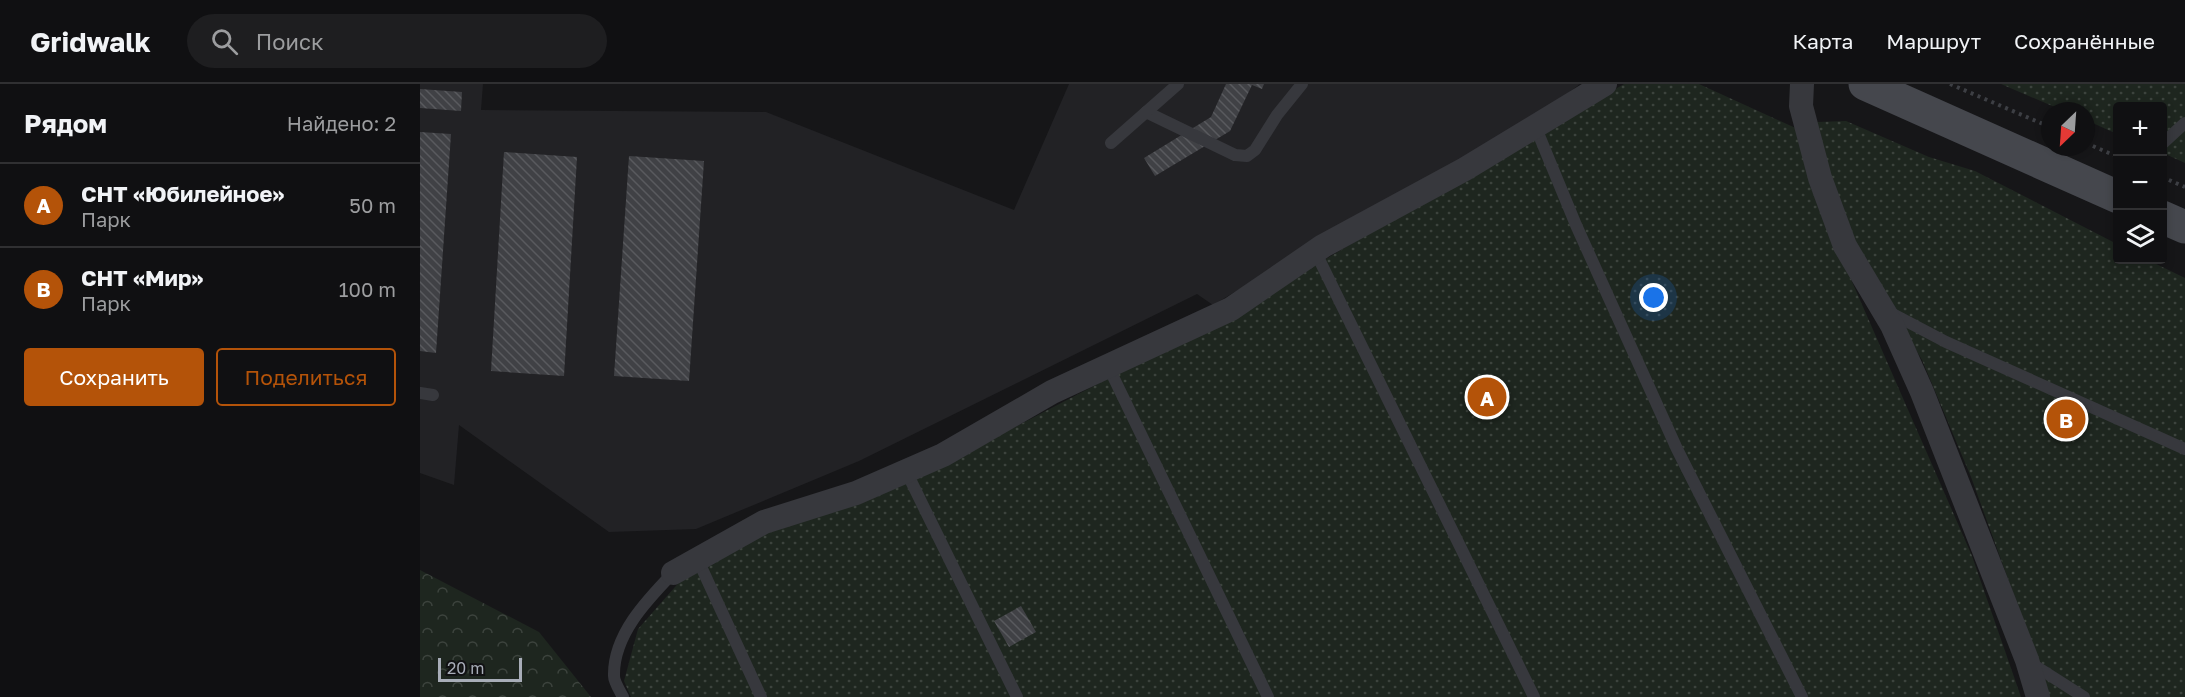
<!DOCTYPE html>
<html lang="ru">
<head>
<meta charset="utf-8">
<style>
	body { margin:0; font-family:"Golos Text",sans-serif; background:#1e1e20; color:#f1f3f6 }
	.controls { position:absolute; right:18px; top:18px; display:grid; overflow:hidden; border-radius:6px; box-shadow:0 3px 9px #0003 }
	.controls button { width:54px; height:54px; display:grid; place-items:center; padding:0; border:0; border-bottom:2px solid #303032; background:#101012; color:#f1f3f6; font:30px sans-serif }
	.compass { position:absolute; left:1621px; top:18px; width:54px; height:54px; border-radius:50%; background:#101012; box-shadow:0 3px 9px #0003; rotate:205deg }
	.scale { position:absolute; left:18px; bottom:15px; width:84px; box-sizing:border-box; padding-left:6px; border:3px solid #a8adb8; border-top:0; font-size:16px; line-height:21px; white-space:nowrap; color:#a8adb8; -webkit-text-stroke:4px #111113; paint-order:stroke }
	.you { position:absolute; left:1234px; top:214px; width:21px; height:21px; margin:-15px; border:4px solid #fff; border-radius:50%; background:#1a73e8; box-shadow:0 0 0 9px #1a73e833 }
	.badge { display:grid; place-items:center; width:39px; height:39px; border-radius:50%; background:#b45309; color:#fff; font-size:20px; font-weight:700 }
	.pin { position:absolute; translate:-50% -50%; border:3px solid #fff; box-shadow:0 2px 6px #0006 }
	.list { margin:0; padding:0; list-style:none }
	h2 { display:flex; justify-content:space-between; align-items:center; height:78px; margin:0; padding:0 24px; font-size:26px }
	h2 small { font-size:20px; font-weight:400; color:#9c9d9f }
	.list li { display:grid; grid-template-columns:39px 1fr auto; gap:18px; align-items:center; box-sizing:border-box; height:84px; padding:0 24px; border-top:2px solid #303032 }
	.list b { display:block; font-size:22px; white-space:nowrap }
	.list p { margin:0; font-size:20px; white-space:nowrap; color:#9c9d9f }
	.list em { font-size:20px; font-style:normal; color:#9c9d9f }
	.actions { display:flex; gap:12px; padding:18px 24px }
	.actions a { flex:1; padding:14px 0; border:2px solid #b45309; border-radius:6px; text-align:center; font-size:21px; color:#b45309 }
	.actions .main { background:#b45309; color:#fff }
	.icon { flex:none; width:33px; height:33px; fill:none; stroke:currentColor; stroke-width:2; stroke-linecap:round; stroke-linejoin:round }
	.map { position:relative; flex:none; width:1765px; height:613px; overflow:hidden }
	header { display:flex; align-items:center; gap:36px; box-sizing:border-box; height:84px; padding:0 30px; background:#101012; border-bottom:2px solid #303032 }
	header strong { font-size:28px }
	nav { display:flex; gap:33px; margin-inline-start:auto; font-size:21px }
	.search { width:420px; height:54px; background:#1e1e20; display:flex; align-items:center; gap:15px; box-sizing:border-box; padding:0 21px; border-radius:33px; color:#9c9d9f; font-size:22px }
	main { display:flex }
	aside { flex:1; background:#101012 }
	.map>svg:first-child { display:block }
</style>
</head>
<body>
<header>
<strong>Gridwalk</strong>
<div class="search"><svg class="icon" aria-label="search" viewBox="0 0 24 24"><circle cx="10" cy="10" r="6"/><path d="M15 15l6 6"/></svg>Поиск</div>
<nav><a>Карта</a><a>Маршрут</a><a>Сохранённые</a></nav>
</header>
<main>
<aside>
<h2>Рядом<small>Найдено: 2</small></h2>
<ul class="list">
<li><span class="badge">A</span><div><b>СНТ «Юбилейное»</b><p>Парк</p></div><em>50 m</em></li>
<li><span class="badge">B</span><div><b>СНТ «Мир»</b><p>Парк</p></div><em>100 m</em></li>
</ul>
<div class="actions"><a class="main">Сохранить</a><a>Поделиться</a></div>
</aside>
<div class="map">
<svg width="1765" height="613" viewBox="0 0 1765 613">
	<defs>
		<pattern id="forest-crowns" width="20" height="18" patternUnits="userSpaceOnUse" patternTransform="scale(1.5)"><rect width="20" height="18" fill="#1e261f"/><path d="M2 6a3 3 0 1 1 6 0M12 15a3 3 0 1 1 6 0" fill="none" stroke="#3c433d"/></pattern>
		<pattern id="garden-dots" width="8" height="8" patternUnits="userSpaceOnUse" patternTransform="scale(1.5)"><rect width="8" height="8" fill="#1e261f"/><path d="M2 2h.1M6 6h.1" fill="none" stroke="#3c433d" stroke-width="1.8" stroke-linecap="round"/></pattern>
		<pattern id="building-back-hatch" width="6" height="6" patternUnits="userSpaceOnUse" patternTransform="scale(1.5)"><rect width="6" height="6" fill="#404145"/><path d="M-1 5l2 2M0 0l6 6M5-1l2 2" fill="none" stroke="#595a5e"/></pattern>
	</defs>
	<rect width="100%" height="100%" fill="#161618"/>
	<polygon fill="#222225" points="0,0 63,0 61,26 346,28 594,126 649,0 1160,0 1114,35 992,101 793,221 777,210 439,377 276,445 189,448 39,341 34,401 0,389"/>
	<polygon fill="url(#forest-crowns)" points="0,486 119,548 171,613 0,613"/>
	<g fill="url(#garden-dots)">
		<polygon points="1204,0 1279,0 1380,46 1391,104 1552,472 1601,613 211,613 204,597 218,545 262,495 342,448 493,396 812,230"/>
		<polygon points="1581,0 1765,0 1765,79 1743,69 1742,22 1698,22 1697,50 1666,36 1666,27 1644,27"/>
		<polygon points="1426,37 1509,73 1555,87 1697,160 1698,176 1728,176 1765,194 1765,613 1627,613 1616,572 1551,393 1502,276 1430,155 1405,90 1397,38"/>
	</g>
	<g fill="url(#building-back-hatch)">
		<polygon points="806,0 844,0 842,5 832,1 810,47 735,92 724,74 791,33"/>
		<polygon points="0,5 42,8 41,27 0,24"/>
		<polygon points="0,48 31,50 16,269 0,267"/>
		<polygon points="84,68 157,73 144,292 71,287"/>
		<polygon points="209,72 284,77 269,297 194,292"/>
		<polygon points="601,522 616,548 589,563 574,537"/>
	</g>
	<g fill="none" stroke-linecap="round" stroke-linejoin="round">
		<g stroke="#3d3f44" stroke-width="4" stroke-dasharray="3 4.5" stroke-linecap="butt">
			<polyline points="1530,0 1630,43"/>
			<polyline points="1666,59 1698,73"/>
			<polyline points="1742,93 1765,103"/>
		</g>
		<g stroke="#37383d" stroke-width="12">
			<polyline points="726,28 815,71 827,72 835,66 857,31 882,0"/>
			<polyline points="1116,44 1156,141 1257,365 1382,613"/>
			<polyline points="691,59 758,0"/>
			<polyline points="1742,60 1765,39"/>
			<polyline points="895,167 1114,613"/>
			<polyline points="1469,228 1526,258 1765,365"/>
			<polyline points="688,282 848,613"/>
			<polyline points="0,309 13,311"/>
			<polyline points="486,387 597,613"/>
			<polyline points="278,476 341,613"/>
			<polyline points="1609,578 1664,613"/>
			<path d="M 203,613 C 200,607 194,598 194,592 C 193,551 227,516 253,489"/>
		</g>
		<g stroke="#37383d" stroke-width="24">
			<polyline points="1382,0 1381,22 1400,94 1425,162 1472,241 1502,308 1607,576 1618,613"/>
			<polyline points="253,489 344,438 436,409 523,371 632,308 811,225 903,162 1045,85 1185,0"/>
		</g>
		<g stroke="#45474d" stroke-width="33">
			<polyline points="1445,0 1698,113"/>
			<polyline points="1742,133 1765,143"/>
		</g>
	</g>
</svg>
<div class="controls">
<button>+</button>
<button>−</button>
<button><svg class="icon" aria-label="layers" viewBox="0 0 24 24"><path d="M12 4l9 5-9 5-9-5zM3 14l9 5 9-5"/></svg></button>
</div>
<svg class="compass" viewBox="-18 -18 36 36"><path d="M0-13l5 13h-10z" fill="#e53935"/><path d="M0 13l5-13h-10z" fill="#9c9d9f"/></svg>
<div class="scale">20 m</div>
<div class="you"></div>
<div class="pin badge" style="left:1067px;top:313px">A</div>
<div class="pin badge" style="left:1646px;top:335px">B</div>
</div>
</main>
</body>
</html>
